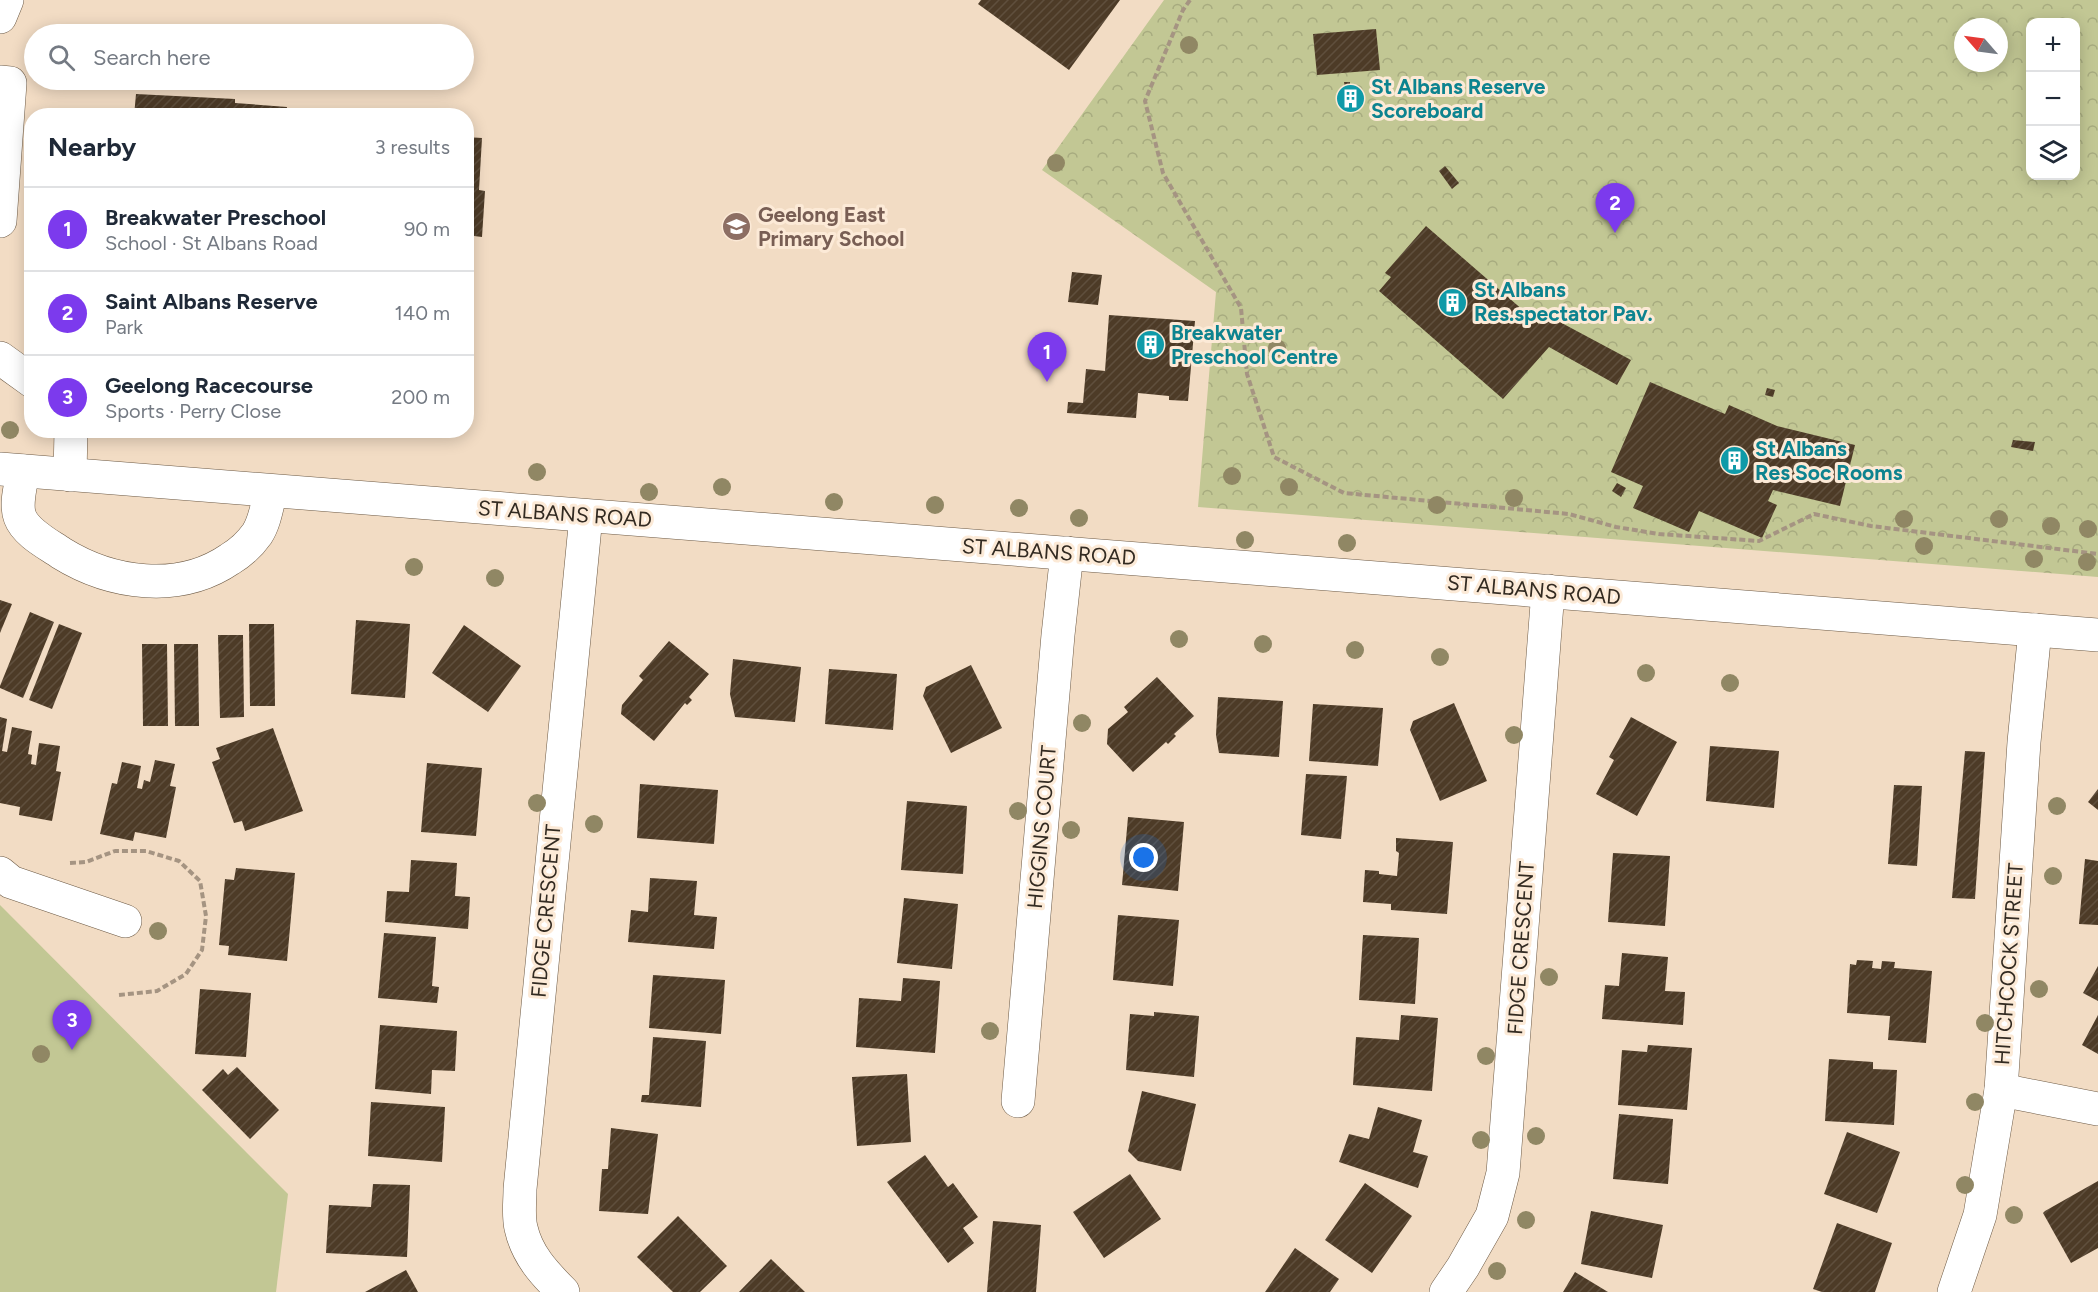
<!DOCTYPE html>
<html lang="en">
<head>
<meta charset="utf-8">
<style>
	body { margin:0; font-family:Figtree,sans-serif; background:#f2f2f3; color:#1f2937 }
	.controls { position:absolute; right:18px; top:18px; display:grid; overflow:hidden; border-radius:12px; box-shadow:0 3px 15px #0003 }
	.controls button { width:54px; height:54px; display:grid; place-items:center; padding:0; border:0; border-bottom:2px solid #e0e1e3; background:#fff; color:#1f2937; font:30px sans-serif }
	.compass { position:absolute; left:1954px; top:18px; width:54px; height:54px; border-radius:50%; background:#fff; box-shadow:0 3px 15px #0003; rotate:298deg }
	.you { position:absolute; left:1144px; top:858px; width:21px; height:21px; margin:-15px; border:4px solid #fff; border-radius:50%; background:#1a73e8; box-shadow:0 0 0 9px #1a73e833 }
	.badge { display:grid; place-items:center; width:39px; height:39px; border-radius:50%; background:#7c3aed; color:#fff; font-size:20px; font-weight:700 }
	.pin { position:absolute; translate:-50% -50px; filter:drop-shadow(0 2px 3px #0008) }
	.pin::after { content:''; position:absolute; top:32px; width:21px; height:18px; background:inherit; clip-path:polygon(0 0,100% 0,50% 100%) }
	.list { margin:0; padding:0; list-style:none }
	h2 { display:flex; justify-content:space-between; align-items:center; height:78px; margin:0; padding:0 24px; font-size:26px }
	h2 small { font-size:20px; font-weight:400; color:#747a83 }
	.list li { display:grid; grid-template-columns:39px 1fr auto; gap:18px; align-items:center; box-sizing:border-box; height:84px; padding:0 24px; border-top:2px solid #e0e1e3 }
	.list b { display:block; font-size:22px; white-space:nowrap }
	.list p { margin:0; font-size:20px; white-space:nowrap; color:#747a83 }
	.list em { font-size:20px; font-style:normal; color:#747a83 }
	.icon { flex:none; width:33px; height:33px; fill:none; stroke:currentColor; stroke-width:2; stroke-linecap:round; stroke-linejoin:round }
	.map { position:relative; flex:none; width:2098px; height:1292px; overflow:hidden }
	.search { position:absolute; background:#fff; box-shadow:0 3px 15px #0003; left:24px; top:24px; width:450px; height:66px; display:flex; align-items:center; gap:15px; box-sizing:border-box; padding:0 21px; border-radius:33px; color:#747a83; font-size:22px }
	.panel { position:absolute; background:#fff; box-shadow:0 3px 15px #0003; left:24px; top:108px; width:450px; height:330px; border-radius:24px }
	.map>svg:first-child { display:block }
</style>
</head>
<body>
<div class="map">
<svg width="2098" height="1292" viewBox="0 0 2098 1292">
	<defs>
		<pattern id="forest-crowns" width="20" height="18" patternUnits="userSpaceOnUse" patternTransform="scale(1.5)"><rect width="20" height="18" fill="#c2c794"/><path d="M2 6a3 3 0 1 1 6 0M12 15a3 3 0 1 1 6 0" fill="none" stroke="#a7ab7f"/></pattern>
		<pattern id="building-hatch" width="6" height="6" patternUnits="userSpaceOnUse" patternTransform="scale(1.5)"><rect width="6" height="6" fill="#4d3b27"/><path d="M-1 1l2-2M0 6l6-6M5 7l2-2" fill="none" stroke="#5f4f3d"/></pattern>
	</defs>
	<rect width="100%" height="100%" fill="#f2dcc4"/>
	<polygon fill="#c2c794" points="0,905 288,1194 276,1292 0,1292"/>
	<path fill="url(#forest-crowns)" fill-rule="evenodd" d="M 1164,0 L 2098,0 L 2098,577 L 1198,507 L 1216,292 L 1042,170 ZM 2030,22 L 2076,22 L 2076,176 L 2030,176 ZM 1963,27 L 1999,27 L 1999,63 L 1963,63 Z"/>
	<g fill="url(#building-hatch)">
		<polygon points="981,0 1120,0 1069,70 978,4"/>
		<polygon points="1376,29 1380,70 1317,75 1313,34"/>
		<polygon points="1344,82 1350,82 1350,87 1356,87 1358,111 1344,112 1343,88 1345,88"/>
		<polygon points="136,94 235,99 235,103 287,107 286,116 134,116"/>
		<polygon points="466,137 482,138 479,190 485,191 482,237 474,236 472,288 466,288"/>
		<polygon points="1445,166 1459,183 1452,189 1439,171"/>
		<polygon points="1426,226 1539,324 1543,313 1631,360 1617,385 1549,347 1503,399 1379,291 1391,277 1385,273"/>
		<polygon points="1072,272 1102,275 1098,305 1068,302"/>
		<polygon points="1109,315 1195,321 1188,401 1169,400 1169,396 1138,393 1136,418 1067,413 1068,402 1083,403 1086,369 1105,371"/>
		<polygon points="1650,382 1725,414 1729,405 1777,426 1855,445 1840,506 1773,490 1768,501 1777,505 1762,538 1699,511 1689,532 1633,508 1643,486 1611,472"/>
		<polygon points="1767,388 1775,390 1773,397 1765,395"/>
		<polygon points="2013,440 2035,442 2033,451 2011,447"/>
		<polygon points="1617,483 1626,488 1621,497 1612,491"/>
		<polygon points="0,600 12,604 0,633"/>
		<polygon points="30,612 54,622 23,698 0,688 0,686"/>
		<polygon points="356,620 410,624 405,698 351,694"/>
		<polygon points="59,624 82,633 52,709 29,700"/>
		<polygon points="249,624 274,624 275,706 250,706"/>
		<polygon points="464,625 521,666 488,712 432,673"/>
		<polygon points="218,635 243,635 244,717 220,718"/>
		<polygon points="669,641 709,674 689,697 692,700 687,705 685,703 654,741 621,714 622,705 643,680 639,676"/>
		<polygon points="142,644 167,644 168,726 143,726"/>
		<polygon points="174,644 198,644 199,726 175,726"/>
		<polygon points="733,659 801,667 795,722 735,717 730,694"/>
		<polygon points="971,665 1002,728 951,753 923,696 926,687"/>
		<polygon points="829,669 897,674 893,730 825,724"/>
		<polygon points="1157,677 1194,716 1174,734 1176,736 1168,744 1166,742 1133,772 1107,744 1108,729 1128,712 1124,707"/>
		<polygon points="1218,697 1283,701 1279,757 1219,753 1216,735"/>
		<polygon points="1454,703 1487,781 1440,801 1410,730 1413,721"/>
		<polygon points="1313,704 1383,708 1378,766 1309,761"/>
		<polygon points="0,717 7,719 2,751 7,752 12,727 32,731 28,754 32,755 31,764 36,765 39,743 60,746 56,771 61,772 52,821 19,815 20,807 0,803"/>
		<polygon points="1631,717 1677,742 1637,816 1596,794 1614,760 1609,757"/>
		<polygon points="273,728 303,811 245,831 242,821 234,823 212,762 220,759 216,748"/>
		<polygon points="1710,746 1779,751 1774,808 1706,801"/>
		<polygon points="1965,751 1985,752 1975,899 1952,898"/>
		<polygon points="155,760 175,764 170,786 176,787 166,838 135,832 133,841 100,834 112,783 117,784 122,762 141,766 137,788 142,789 144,780 150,782"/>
		<polygon points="427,763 482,768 476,836 421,832"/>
		<polygon points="1306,774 1347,776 1341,839 1301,835"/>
		<polygon points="640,784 718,790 714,844 637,838"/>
		<polygon points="1894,785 1922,786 1917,866 1888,864"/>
		<polygon points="2098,789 2098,810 2088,802"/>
		<polygon points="907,801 967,806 963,874 901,870"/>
		<polygon points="1128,817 1184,822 1178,891 1122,885"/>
		<polygon points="1396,838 1453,842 1447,914 1391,910 1391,904 1363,902 1365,870 1379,871 1379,874 1397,876 1399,853 1396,851"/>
		<polygon points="1613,853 1670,856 1665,926 1608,922"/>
		<polygon points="2085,859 2098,861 2098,925 2079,924"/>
		<polygon points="411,860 457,863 455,896 470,897 468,929 385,922 387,891 409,892"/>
		<polygon points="236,868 295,873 287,961 228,955 229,946 219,945 225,879 234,880"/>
		<polygon points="650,878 697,881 694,915 717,917 714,949 628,942 631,910 648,912"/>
		<polygon points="904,898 958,904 952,969 897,963"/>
		<polygon points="1118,915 1179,920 1173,986 1113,980"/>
		<polygon points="384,933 436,937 432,986 439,987 437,1003 378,998"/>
		<polygon points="1363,935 1419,938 1415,1004 1359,1000"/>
		<polygon points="1622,953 1668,957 1665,991 1685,992 1683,1025 1602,1019 1605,985 1619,986"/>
		<polygon points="1857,960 1873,961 1872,968 1881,969 1882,961 1895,962 1894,968 1932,971 1926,1043 1888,1040 1890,1016 1847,1013 1850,964 1856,965"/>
		<polygon points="2098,966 2098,1001 2083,993"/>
		<polygon points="653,975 725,980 721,1034 649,1028"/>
		<polygon points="903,978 940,981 935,1053 856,1047 859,998 901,1001"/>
		<polygon points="200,989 251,993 246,1057 195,1054"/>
		<polygon points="1154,1012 1199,1016 1194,1077 1126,1070 1130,1014 1154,1016"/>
		<polygon points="1401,1015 1438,1018 1432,1091 1353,1085 1356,1037 1399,1040"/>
		<polygon points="2098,1015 2098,1054 2082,1045"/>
		<polygon points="380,1025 457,1031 455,1071 432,1070 431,1094 375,1089"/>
		<polygon points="653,1037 706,1041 701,1107 641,1102 642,1095 649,1095"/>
		<polygon points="1648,1045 1692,1048 1687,1110 1618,1105 1622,1050 1647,1052"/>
		<polygon points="1829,1059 1873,1062 1873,1069 1897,1070 1894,1125 1825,1121"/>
		<polygon points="237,1067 279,1110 250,1139 202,1090 223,1069 228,1075"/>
		<polygon points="907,1074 911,1142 857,1146 852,1077"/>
		<polygon points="1142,1091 1196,1104 1181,1171 1138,1161 1128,1151"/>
		<polygon points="371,1102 445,1107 442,1162 368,1156"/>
		<polygon points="1378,1107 1422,1120 1413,1152 1428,1156 1418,1188 1339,1162 1349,1134 1369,1139"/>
		<polygon points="1619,1114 1673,1119 1668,1184 1613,1179"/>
		<polygon points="611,1128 658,1134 648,1214 599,1211 602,1169 608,1169"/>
		<polygon points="1847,1132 1900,1152 1877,1213 1824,1194"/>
		<polygon points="925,1155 948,1187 953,1183 978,1217 963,1228 974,1243 948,1263 887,1182"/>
		<polygon points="1130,1174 1161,1219 1104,1258 1073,1212"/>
		<polygon points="2098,1181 2098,1248 2071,1263 2043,1213 2045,1211"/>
		<polygon points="1365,1183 1412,1216 1372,1273 1325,1240"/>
		<polygon points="373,1184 410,1185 407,1257 326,1253 329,1205 371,1207"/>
		<polygon points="1591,1211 1663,1225 1652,1278 1581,1264"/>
		<polygon points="678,1216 727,1266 700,1292 673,1292 637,1257"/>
		<polygon points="993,1221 1041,1225 1036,1292 987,1292"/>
		<polygon points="1837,1223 1892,1243 1875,1292 1822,1292 1813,1289"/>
		<polygon points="1295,1248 1339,1279 1330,1292 1265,1292"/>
		<polygon points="771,1259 805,1292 739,1292"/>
		<polygon points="406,1270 418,1292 365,1292"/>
		<polygon points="1575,1272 1608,1292 1563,1292"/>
	</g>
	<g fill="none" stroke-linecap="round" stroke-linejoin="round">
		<defs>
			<g id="minor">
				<polyline points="0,17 7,0"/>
				<polyline points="0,82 10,83 0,221"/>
				<polyline points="0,358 32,381"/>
				<polyline points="0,469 2098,635"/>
				<path d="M 23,471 C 21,485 15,504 20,517 C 26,533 48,544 61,553 C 111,584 179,594 230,559 C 240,553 250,544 257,534 C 265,522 267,505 271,491"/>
				<polyline points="70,475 71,430"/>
				<polyline points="0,873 11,882 125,921"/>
				<polyline points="2001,1090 2098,1109"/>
				<polyline points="1018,1101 1058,635 1067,553"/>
				<path d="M 563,1292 C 544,1273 527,1255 521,1228 C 518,1216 520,1202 520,1189 L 586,516"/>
				<polyline points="1446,1292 1463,1267 1492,1216 1503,1173 1548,591"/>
				<polyline points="1954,1292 1980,1215 2001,1090 2024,742 2035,630"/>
			</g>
		</defs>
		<use href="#minor" stroke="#6d5a45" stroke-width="34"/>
		<g stroke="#a59482" stroke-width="4" stroke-dasharray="6 3" stroke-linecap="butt">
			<polyline points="1190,0 1183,10 1145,101 1163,173 1241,308 1247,374 1274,457 1344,493 1569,514 1616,527 1659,534 1759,541 1814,514 1871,526 2098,554"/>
			<polyline points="70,863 86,862 115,851 146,851 179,861 200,881 206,916 202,950 186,974 157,991 119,995"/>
		</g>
		<use href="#minor" stroke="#fff" stroke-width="33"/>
	</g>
	<g fill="#908764">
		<circle cx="1189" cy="45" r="9"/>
		<circle cx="1056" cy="163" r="9"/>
		<circle cx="1277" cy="348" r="9"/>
		<circle cx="10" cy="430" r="9"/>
		<circle cx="537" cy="472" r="9"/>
		<circle cx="1232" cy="476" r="9"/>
		<circle cx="722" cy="487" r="9"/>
		<circle cx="1289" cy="487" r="9"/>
		<circle cx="649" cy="492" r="9"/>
		<circle cx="1514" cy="498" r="9"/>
		<circle cx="834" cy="502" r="9"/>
		<circle cx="935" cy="505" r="9"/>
		<circle cx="1437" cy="505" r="9"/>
		<circle cx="1019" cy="508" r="9"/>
		<circle cx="1079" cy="518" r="9"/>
		<circle cx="1904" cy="519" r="9"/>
		<circle cx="1999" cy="519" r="9"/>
		<circle cx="2051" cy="526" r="9"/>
		<circle cx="2088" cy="529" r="9"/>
		<circle cx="1245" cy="540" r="9"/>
		<circle cx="1347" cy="543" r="9"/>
		<circle cx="1924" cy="546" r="9"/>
		<circle cx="2034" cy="559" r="9"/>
		<circle cx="2087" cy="562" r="9"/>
		<circle cx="414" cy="567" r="9"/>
		<circle cx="495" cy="578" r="9"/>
		<circle cx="1179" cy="639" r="9"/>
		<circle cx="1263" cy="644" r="9"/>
		<circle cx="1355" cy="650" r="9"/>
		<circle cx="1440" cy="657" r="9"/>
		<circle cx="1646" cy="673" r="9"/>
		<circle cx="1730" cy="683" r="9"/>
		<circle cx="1082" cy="723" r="9"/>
		<circle cx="1514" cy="735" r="9"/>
		<circle cx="537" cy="803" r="9"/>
		<circle cx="2057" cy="806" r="9"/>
		<circle cx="1018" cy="811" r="9"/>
		<circle cx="594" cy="824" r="9"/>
		<circle cx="1071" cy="830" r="9"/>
		<circle cx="2053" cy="876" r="9"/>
		<circle cx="158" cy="931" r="9"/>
		<circle cx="1549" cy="977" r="9"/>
		<circle cx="2039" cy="989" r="9"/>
		<circle cx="1985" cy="1023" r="9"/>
		<circle cx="990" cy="1031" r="9"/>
		<circle cx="41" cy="1054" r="9"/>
		<circle cx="1486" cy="1056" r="9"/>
		<circle cx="1975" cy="1102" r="9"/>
		<circle cx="1536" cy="1136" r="9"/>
		<circle cx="1481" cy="1140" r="9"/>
		<circle cx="1965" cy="1185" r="9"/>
		<circle cx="2014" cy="1215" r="9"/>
		<circle cx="1526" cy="1220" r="9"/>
		<circle cx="1497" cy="1271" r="9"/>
	</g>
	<defs>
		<symbol id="building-disc" viewBox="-11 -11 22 22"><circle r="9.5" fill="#0f9aa8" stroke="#fcead7"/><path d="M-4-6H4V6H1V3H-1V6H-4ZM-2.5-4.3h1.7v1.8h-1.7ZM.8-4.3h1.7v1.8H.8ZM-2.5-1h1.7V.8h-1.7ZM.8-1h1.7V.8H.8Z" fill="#fff"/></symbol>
		<symbol id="school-disc" viewBox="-11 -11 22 22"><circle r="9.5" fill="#8d6e63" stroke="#fcead7"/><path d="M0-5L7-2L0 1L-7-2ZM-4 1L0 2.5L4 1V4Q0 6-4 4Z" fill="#fff"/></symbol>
	</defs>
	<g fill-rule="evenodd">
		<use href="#building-disc" x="1334" y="82" width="33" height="33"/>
		<use href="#school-disc" x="720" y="210" width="33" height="33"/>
		<use href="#building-disc" x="1436" y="286" width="33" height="33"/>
		<use href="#building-disc" x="1134" y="328" width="33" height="33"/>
		<use href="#building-disc" x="1718" y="444" width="33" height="33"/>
	</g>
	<g text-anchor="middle" stroke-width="6" stroke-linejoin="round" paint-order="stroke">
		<g font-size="21" font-weight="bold" fill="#0d838f" stroke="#fcead7" text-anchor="start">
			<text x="1371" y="94">St Albans Reserve<tspan x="1371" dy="24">Scoreboard</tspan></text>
			<text x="1474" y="297">St Albans<tspan x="1474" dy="24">Res.spectator Pav.</tspan></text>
			<text x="1171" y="340">Breakwater<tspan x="1171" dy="24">Preschool Centre</tspan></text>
			<text x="1755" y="456">St Albans<tspan x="1755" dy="24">Res Soc Rooms</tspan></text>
		</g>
		<g font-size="21" font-weight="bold" fill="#785e54" stroke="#fcead7" text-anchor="start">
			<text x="758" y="222">Geelong East<tspan x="758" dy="24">Primary School</tspan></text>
		</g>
		<g font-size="21" fill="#322a21" stroke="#fcead7">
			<text transform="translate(565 514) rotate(4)" y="7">ST ALBANS ROAD</text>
			<text transform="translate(1049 552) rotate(4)" y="7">ST ALBANS ROAD</text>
			<text transform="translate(1534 590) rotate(5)" y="7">ST ALBANS ROAD</text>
			<text transform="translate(1042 827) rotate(-85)" y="7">HIGGINS COURT</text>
			<text transform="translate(546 911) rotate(-85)" y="7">FIDGE CRESCENT</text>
			<text transform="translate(1521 948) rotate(-86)" y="7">FIDGE CRESCENT</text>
			<text transform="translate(2009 964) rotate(-86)" y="7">HITCHCOCK STREET</text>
		</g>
	</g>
</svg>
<div class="controls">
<button>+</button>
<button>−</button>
<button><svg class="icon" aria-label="layers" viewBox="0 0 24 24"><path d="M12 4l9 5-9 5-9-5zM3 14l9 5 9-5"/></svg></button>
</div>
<svg class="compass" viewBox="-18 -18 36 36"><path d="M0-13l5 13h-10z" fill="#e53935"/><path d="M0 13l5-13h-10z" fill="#747a83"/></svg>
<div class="you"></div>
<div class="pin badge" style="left:1047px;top:382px">1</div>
<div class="pin badge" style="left:1615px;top:233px">2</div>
<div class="pin badge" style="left:72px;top:1050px">3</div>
<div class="search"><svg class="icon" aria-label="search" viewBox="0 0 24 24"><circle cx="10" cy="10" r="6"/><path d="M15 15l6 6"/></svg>Search here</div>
<section class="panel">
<h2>Nearby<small>3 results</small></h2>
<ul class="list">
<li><span class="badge">1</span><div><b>Breakwater Preschool</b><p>School · St Albans Road</p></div><em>90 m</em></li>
<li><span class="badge">2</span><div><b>Saint Albans Reserve</b><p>Park</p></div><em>140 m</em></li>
<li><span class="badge">3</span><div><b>Geelong Racecourse</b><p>Sports · Perry Close</p></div><em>200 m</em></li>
</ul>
</section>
</div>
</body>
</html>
